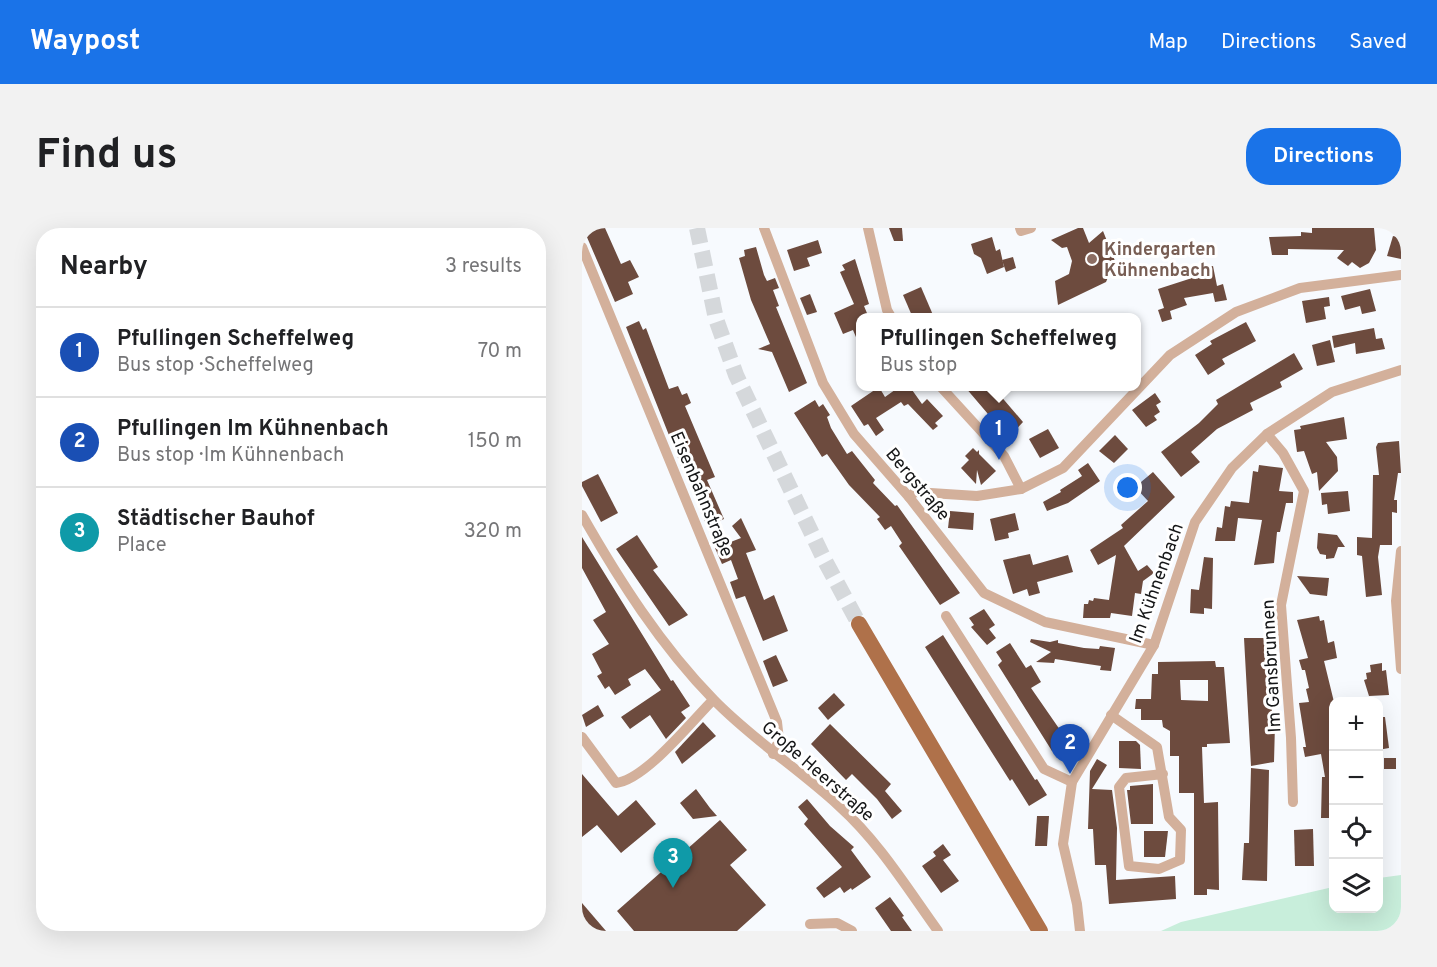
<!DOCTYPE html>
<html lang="en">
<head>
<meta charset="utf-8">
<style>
	body { margin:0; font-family:Overpass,sans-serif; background:#f2f2f2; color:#202124 }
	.controls { position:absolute; right:18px; bottom:18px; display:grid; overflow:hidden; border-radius:12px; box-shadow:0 6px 24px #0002 }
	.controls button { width:54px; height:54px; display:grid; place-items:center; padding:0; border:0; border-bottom:2px solid #e0e0e0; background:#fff; color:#202124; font:30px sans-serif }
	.you { position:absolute; left:546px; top:260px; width:21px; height:21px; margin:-15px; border:4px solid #fff; border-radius:50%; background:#1a73e8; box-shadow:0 0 0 9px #1a73e833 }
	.badge { display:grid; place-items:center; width:39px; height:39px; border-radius:50%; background:#1a73e8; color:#fff; font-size:20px; font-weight:700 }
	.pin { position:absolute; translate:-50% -50px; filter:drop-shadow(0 2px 3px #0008) }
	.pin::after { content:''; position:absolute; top:32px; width:21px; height:18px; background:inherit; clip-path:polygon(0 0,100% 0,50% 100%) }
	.popup { position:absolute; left:274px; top:85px; width:285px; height:78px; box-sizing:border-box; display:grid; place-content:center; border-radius:12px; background:#fff; filter:drop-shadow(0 2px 4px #0005); font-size:20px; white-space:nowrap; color:#757577 }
	.popup b { font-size:22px; color:#202124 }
	.popup::after { content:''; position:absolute; left:50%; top:100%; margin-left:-12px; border:12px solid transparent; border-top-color:#fff }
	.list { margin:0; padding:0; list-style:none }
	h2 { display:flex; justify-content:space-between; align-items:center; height:78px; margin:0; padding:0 24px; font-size:26px }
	h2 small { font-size:20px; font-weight:400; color:#757577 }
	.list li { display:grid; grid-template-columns:39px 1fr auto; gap:18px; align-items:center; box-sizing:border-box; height:90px; padding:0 24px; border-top:2px solid #e0e0e0 }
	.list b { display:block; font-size:22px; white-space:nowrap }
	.list p { margin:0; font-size:20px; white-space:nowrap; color:#757577 }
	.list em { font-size:20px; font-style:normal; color:#757577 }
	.icon { flex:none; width:33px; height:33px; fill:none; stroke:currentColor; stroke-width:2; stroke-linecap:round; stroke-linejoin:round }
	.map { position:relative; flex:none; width:819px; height:703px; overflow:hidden; border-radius:24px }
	header { display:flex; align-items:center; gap:36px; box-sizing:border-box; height:84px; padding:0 30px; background:#1a73e8; color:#fff }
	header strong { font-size:28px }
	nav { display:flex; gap:33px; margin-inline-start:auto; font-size:21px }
	.intro { display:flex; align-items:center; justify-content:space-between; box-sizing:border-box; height:144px; padding:0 36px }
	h1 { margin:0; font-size:42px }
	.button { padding:15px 27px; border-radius:24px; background:#1a73e8; color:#fff; font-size:21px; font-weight:700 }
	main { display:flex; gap:36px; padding:0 36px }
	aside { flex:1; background:#fff; border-radius:24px; box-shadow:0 6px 24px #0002 }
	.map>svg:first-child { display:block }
</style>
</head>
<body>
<header>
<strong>Waypost</strong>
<nav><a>Map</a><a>Directions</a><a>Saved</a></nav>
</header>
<div class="intro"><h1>Find us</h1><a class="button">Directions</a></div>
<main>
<aside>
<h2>Nearby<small>3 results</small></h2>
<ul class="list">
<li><span class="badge" style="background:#1a4fb4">1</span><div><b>Pfullingen Scheffelweg</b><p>Bus stop · Scheffelweg</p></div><em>70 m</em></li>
<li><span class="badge" style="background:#1a4fb4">2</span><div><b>Pfullingen Im Kühnenbach</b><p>Bus stop · Im Kühnenbach</p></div><em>150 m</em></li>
<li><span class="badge" style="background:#0f9aa8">3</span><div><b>Städtischer Bauhof</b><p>Place</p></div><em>320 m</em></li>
</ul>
</aside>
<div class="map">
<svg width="819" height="703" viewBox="0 0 819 703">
	<rect width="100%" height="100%" fill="#f7fafe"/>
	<polygon fill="#c8eedb" points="819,647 819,703 579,703 599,694 751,659 752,680 796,680 797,650"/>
	<g fill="#6d4b3e" fill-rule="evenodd">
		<polygon points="1,0 23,0 39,36 48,32 57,49 46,54 51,66 33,74"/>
		<polygon points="307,0 320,0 321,13 312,13"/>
		<polygon points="496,0 501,0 507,15 521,3 533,33 524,54 476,77 473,53 487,46 490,33 485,19 480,20 469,12"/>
		<polygon points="730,0 792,0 794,22 787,35 778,40 770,34 766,38 755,30 762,22 706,21 706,27 690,27 687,9 719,8 719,4 730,5"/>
		<polygon points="811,8 819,10 819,31 805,28"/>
		<polygon points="410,9 414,23 418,21 422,39 405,46 399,30 392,26 389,16"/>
		<polygon points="236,12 240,25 225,30 228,38 212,43 205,22"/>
		<polygon points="174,19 182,47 185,53 193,50 197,60 191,62 197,78 194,79 225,155 207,164 190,124 176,121 188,116 169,72 157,30 163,28 162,22"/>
		<polygon points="431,29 434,40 424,44 420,32"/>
		<polygon points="273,31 287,76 282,78 287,90 279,90 279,121 271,102 261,106 252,85 272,76 258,44 263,42 260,37"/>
		<polygon points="631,38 635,58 641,56 645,72 633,74 631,65 602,70 605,77 588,83 590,91 580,94 576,82 582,80 576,61 607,51 606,43"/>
		<polygon points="339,59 351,87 331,90 321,67"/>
		<polygon points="788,61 794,83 780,86 778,78 763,82 759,68"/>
		<polygon points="228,66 235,84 225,87 218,70"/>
		<polygon points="747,69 748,78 742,79 744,91 724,95 720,73"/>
		<polygon points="57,93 61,102 64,100 87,161 96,158 100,167 105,165 109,175 103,178 133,249 125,252 142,291 125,298 117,280 123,277 110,249 105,252 100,240 44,99"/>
		<polygon points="664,94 674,113 640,131 643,136 626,147 613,127 630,116 628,113"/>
		<polygon points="792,100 794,111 800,110 803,121 774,126 773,115 752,120 750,108"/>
		<polygon points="748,112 753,134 735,138 730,117"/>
		<polygon points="712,125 721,141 698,154 700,159 668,175 671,182 635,201 609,224 618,234 599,249 579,224 617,195 636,176 634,172"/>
		<polygon points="297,159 303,169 317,159 328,159 340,176 345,171 361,188 353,195 356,198 351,202 326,176 322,178 319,174 294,190 302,202 294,208 286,196 282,198 269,178"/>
		<polygon points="383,159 411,159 441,194 429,207 426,202 423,206"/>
		<polygon points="573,165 579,174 574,177 578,184 572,188 575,192 564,199 550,182"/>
		<polygon points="233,172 237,179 241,176 248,187 245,189 249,200 265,226 270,223 293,252 291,255 313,278 315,277 378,365 358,377 317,318 320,315 309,298 303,302 295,291 298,289 267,257 245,226 240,229 212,185"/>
		<polygon points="762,189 765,211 744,214 755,229 756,243 737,263 735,244 730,246 722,223 715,224 712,202 719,201 718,198"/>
		<polygon points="466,201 477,220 458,230 447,211"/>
		<polygon points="533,207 546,221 532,235 517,223"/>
		<polygon points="817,213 819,245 816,245 812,272 815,272 815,285 810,284 810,317 798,317 796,329 800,367 784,369 780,328 775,327 775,309 790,310 791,247 797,247 794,219 796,215"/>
		<polygon points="391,220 395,224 397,222 397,226 414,243 399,257 395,242 394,256 379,240 387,232 383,228"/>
		<polygon points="506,235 518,253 486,275 465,283 461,274 479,264 478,262 500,248 496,242"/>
		<polygon points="677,237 701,240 697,263 711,264 711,275 704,275 698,304 695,304 692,335 672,337 680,292 656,290 653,313 633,313 635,299 640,300 643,278 648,279 649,273 667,275 671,243 676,244"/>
		<polygon points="571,244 593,269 542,318 556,343 565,337 572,345 561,353 559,366 553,365 550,388 529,385 528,390 501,390 502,376 506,376 507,372 511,373 512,370 527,372 534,327 516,337 508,322 541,300 539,297 566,273 553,259"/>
		<polygon points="16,246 36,285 19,294 0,258 0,254"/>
		<polygon points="766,263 768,283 746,286 745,276 740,277 739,265"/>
		<polygon points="368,283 392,285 391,302 366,300"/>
		<polygon points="433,285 437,302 426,305 427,310 413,313 408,291"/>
		<polygon points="159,290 174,322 164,325 182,372 192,367 206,403 181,413 163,368 154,371 148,354 156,351 149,332 140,336 133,320 159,310 150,298"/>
		<polygon points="736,305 755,307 763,319 756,319 752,330 744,331 744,327 738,326 735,320"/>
		<polygon points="55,307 76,339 71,342 106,387 87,398 34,321"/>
		<polygon points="0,309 89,453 91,452 108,478 99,484 104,490 84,511 68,487 48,501 39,489 79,462 63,441 46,451 49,457 33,467 27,458 23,461 15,448 20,445 10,426 27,416 11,392 24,384 0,340"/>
		<polygon points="448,326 451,337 486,327 491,344 455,354 458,365 447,368 445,361 431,366 421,332"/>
		<polygon points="622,329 631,330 630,381 622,380 622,386 608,385 609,361 617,362"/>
		<polygon points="715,348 747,350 745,368 728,366"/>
		<polygon points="402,381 413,397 407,401 414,410 405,417 389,399 392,397 387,390"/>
		<polygon points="737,388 738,393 742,392 746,415 752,413 755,430 742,433 752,474 752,590 739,590 740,549 743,549 739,526 723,529 721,519 724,519 717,475 727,474 724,461 727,460 723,442 720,442 717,432 726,430 715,392"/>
		<polygon points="361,407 453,552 455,551 465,567 447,578 430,551 428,553 343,419"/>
		<polygon points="662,410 688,410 689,470 691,496 693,496 692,534 669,538"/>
		<polygon points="449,411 468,414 476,412 476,415 502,420 517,421 518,418 533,420 529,443 518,442 519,438 473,431 472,435 454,434 469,424 448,414"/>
		<polygon points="428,415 444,440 449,437 459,454 449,460 485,512 470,523 416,437 420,433 414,424"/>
		<polygon points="194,427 206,453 191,459 181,433"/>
		<path d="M 633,433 L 634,439 L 642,439 L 648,515 L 625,516 L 625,519 L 620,519 L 622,575 L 636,574 L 637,662 L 625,661 L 625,667 L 612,667 L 612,565 L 597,565 L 597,528 L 588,528 L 588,503 L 581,499 L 580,492 L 559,492 L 559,481 L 553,481 L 554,471 L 569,471 L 570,446 L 576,446 L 576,434 ZM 598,452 L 626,452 L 626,473 L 599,472 Z"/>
		<polygon points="800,435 800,443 804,442 807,467 787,468 782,452 785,451 784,445 789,444 788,437"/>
		<polygon points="252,465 263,477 246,492 236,480"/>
		<polygon points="16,477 22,488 4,499 0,487"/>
		<polygon points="796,489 803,489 807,520 796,522"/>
		<polygon points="121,494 134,508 100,536 93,524"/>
		<polygon points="248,496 309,556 303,563 320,583 310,591 295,571 270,546 264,552 229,516"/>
		<polygon points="537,513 554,513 558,517 559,541 537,540"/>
		<rect x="802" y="530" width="12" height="11"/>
		<polygon points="515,531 525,537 510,561 530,562 535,600 534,652 593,648 594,671 527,676 524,637 513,637 511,601 506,601 508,543"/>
		<polygon points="669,540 687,542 685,653 660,652 662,615 667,615"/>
		<polygon points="0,546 36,588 54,572 74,596 39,625 15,597 0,609"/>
		<polygon points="571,556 571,596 549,596 545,562 548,562 548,558"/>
		<polygon points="114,561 128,580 135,588 111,591 98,575"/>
		<polygon points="225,571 248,598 272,619 269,622 289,649 270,662 269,660 262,665 258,659 242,670 234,660 260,639 222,596 226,591 216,579"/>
		<polygon points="455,588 467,588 465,618 453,618"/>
		<polygon points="138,592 165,622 148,637 184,677 155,703 52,703 35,683"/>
		<polygon points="731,601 732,638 713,638 712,602"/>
		<polygon points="562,603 586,603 583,629 562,629"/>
		<polygon points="361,616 369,627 361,632 377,653 359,665 340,638 354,628 351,624"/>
		<polygon points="308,669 322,688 320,689 330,703 309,703 293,680"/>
		<polygon points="0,675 24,703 3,703 0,700"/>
	</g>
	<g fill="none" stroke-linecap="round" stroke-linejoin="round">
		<polyline stroke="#d5d8db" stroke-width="16" stroke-dasharray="16 8" stroke-linecap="butt" points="115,0 134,91 154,147 242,331 277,396"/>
		<g stroke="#d3b09b" stroke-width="10">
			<polyline points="182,0 241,155 272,206 327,269 402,365 463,394 572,417"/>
			<polyline points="286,0 305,82 309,89"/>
			<polyline points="438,0 439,3 449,0"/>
			<polyline points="0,19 195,494 197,512 191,526"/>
			<polyline points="358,158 422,228 439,261"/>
			<polyline points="685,206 701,225 722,263 699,377 709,510 711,574"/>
			<polyline points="327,269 333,264 395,268 439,261 481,240 588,127 654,84 718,60 819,47"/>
			<path d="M 0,287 C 37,352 79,418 132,472 C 171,512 217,541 257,578 C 297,614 325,660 356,703"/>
			<polyline points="819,323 814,373 819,441"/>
			<polyline points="364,388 462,541 490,554"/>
			<polyline points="529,487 575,519 587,589 599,602 598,632 577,641 547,638 537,559 544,550 581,546"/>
			<path d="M 0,509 L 34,555 C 63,552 109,494 131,472"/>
			<polyline points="228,696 255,695 270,703"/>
			<polyline points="498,703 495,676 481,616 490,554 572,417 613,294 650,240 685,206 750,164 819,142"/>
		</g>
		<polyline stroke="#af714a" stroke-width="16" points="277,396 458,703"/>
	</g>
	<circle fill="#8d6e63" stroke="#fff" stroke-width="2" cx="510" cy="31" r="6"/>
	<g text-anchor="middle" stroke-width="6" stroke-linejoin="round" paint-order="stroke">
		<g font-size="18" font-weight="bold" fill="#785e54" stroke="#fff" text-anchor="start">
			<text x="522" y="27">Kindergarten<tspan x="522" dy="21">Kühnenbach</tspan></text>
		</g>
		<g font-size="18" fill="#151617" stroke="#fff">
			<text transform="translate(336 256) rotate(50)" y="6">Bergstraße</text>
			<text transform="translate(120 266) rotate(67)" y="6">Eisenbahnstraße</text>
			<text transform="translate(574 355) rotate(-70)" y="6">Im Kühnenbach</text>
			<text transform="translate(689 438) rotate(-93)" y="6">Im Gansbrunnen</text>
			<text transform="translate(236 543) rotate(41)" y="6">Große Heerstraße</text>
		</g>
	</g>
</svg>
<div class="controls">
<button>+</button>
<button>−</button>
<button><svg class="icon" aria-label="locate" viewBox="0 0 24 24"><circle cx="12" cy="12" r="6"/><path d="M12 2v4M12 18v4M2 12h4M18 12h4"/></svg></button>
<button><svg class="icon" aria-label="layers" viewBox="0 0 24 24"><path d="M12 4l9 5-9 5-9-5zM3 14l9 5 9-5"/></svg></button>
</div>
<div class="you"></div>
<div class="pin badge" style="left:417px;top:232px;background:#1a4fb4">1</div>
<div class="popup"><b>Pfullingen Scheffelweg</b>Bus stop</div>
<div class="pin badge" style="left:488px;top:546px;background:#1a4fb4">2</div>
<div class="pin badge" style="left:91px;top:660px;background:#0f9aa8">3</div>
</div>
</main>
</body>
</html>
